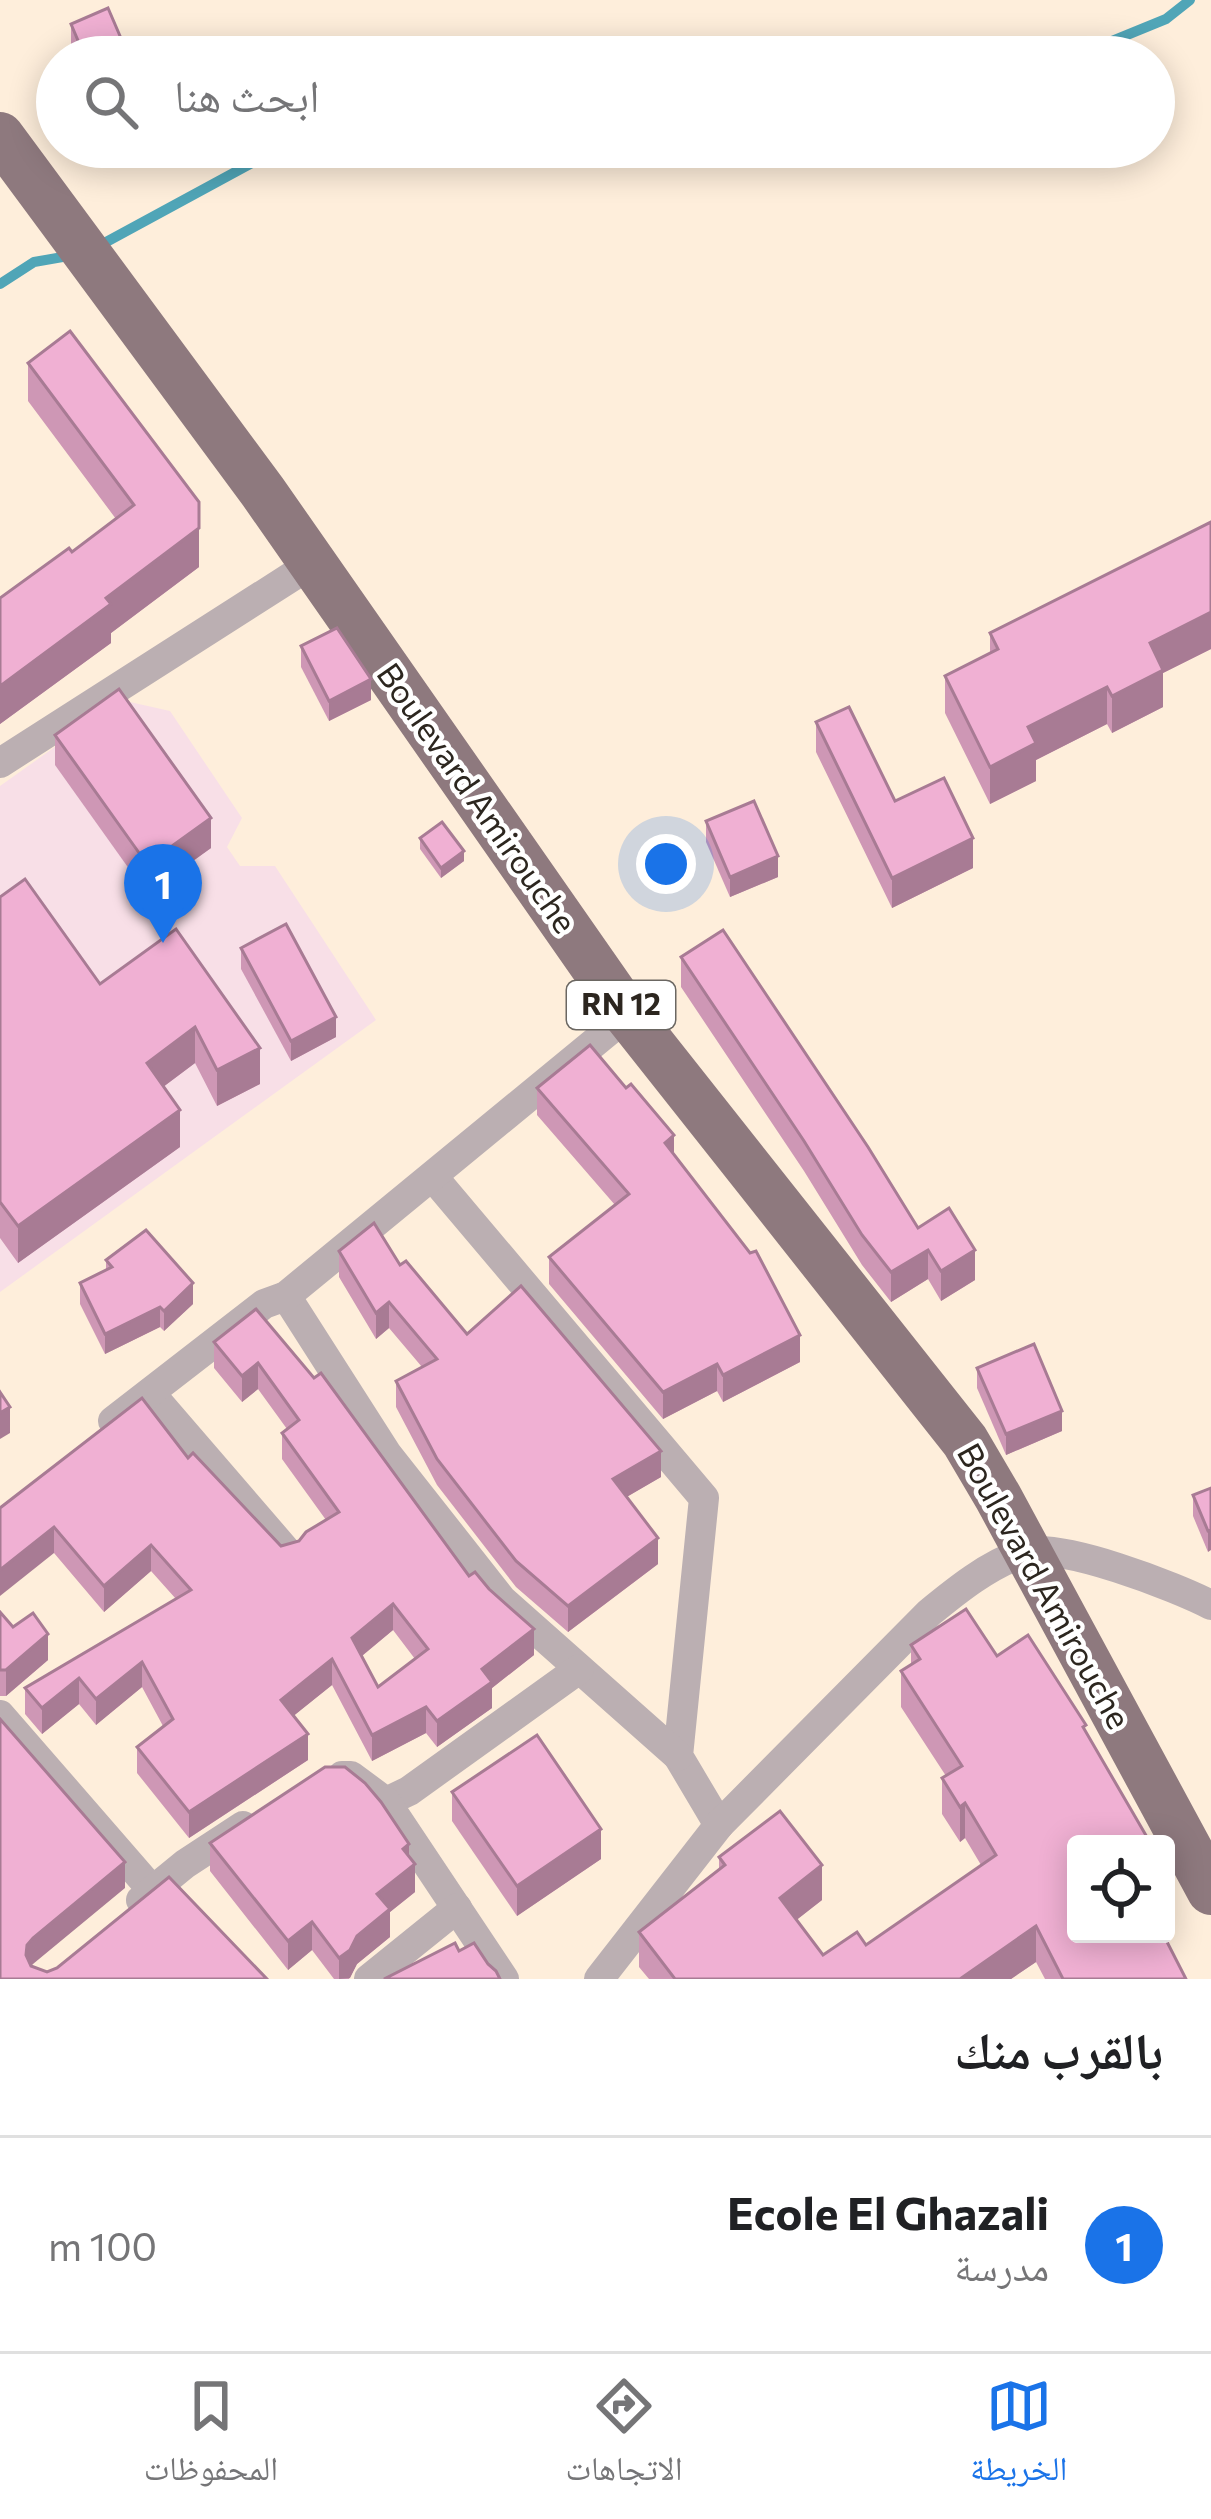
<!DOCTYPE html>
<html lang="ar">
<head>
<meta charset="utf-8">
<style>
	body { margin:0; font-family:Commissioner,"Noto Naskh Arabic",sans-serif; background:#f6f6f6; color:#202124; direction:rtl }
	.controls { position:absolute; right:36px; bottom:36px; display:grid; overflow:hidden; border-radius:12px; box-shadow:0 6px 30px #0003 }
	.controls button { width:108px; height:108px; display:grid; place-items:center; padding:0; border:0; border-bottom:3px solid #e0e0e0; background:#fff; color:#202124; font:60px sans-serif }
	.you { position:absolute; left:666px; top:864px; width:42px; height:42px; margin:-30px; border:9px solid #fff; border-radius:50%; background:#1a73e8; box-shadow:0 0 0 18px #1a73e833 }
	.badge { display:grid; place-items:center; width:78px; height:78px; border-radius:50%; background:#1a73e8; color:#fff; font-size:39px; font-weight:700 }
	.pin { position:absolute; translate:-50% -99px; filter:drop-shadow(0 3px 6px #0008) }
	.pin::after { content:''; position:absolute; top:63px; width:42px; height:36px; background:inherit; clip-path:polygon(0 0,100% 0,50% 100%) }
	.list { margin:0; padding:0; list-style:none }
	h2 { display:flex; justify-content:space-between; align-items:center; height:156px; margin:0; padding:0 48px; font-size:51px }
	h2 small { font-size:39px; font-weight:400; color:#757577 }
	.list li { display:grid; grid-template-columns:78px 1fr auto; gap:36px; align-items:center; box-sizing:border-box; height:216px; padding:0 48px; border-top:3px solid #e0e0e0 }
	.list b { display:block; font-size:45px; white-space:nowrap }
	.list p { margin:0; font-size:39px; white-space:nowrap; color:#757577 }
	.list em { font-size:39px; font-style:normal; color:#757577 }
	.icon { flex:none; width:66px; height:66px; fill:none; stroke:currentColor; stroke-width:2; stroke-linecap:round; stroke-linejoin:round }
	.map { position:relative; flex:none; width:1211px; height:1979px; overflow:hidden; direction:ltr }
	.search { position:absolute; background:#fff; box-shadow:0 6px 30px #0003; left:36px; right:36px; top:36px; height:132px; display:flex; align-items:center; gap:30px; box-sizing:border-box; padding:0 42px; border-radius:66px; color:#757577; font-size:45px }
	.sheet { height:372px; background:#fff }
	nav { display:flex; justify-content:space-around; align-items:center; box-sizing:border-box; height:168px; border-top:3px solid #e0e0e0; background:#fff; font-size:33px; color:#757577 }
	nav a { display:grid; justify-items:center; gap:6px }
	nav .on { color:#1a73e8 }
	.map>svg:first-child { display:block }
</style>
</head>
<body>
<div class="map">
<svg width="1211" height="1979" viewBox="0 0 1211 1979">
	<rect width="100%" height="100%" fill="#feeedb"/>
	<polygon fill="#f8dfe7" points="121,700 170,711 242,818 227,847 240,866 275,866 376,1020 0,1292 0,786"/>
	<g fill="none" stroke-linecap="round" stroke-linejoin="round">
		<g stroke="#50a5b7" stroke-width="10">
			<polyline points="1073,57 1166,19 1190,0"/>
			<polyline points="97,247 261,158 339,147"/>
			<polyline points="0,284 34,262 74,255"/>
		</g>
		<g stroke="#bbafb2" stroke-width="30">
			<polyline points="0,763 313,563"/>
			<polyline points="433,1177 704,1498 678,1756 719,1825"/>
			<polyline points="286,1296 387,1454 502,1600 678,1756"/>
			<polyline points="150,1393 287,1552"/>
			<polyline points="113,1421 264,1304 286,1296 628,1015"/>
			<polyline points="0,1715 153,1891"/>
			<polyline points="342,1776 351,1776 386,1802 409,1791 579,1669"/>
			<polyline points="386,1802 504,1979"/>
			<polyline points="141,1900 185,1864 243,1826"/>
			<polyline points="369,1979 457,1908"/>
			<path d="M 599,1979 L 719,1825 L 929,1613 C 957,1590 988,1565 1023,1553 C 1058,1541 1177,1587 1211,1605"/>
		</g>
		<polyline stroke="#8e797e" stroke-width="48" points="0,136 263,492 628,1015 965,1441 998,1497 1211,1891"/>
	</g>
	<g fill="#ce97b5" fill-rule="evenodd">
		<polygon points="71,24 129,57 77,57 71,44"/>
		<polygon points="28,363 199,567 111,633 111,643 0,724 0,598 72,552 116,519 28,401"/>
		<polygon points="1211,522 1211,649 1163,673 1163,707 1112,733 1107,724 1036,760 1036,781 990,804 945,713 945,676 990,653 990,633"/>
		<polygon points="301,646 371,700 329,721 301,667"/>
		<polygon points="816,722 895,801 973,868 892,908 816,752"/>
		<polygon points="55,735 211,848 147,894 55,765"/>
		<polygon points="706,821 778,877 730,897 706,842"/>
		<polygon points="420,838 464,861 441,878 420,849"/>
		<polygon points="0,897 100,984 176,929 260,1084 217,1106 195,1063 163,1087 180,1147 18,1263 0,1238"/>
		<polygon points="241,948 336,1037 291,1061 241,969"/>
		<polygon points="681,957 918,1228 975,1280 941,1301 928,1279 891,1302 862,1265 804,1171 681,987"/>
		<polygon points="537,1088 674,1155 800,1362 723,1402 717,1391 663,1419 549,1284 549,1257 615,1205 537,1115"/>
		<polygon points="339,1251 400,1265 467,1334 661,1477 626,1497 658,1564 568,1632 516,1587 437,1485 396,1407 396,1381 422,1367 389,1328 376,1339 339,1277"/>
		<polygon points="106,1260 193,1304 164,1331 160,1327 105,1354 80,1304 80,1283 106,1270"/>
		<path d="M 256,1309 L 469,1576 L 534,1655 L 492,1688 L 492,1708 L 437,1747 L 426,1733 L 372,1761 L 332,1685 L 293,1716 L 308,1760 L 189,1838 L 137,1773 L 137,1747 L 163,1726 L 142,1687 L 96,1725 L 79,1704 L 42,1734 L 25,1714 L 25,1688 L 176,1599 L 151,1571 L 104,1612 L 54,1553 L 0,1508 L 188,1458 L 281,1546 L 299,1541 L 326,1520 L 282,1459 L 282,1433 L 287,1429 L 258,1389 L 242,1402 L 214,1368 L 214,1342 ZM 393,1630 L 415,1659 L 378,1687 L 362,1656 Z"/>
		<polygon points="977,1368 1062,1431 1006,1455 977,1388"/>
		<polygon points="1211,1488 1208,1552 1193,1516 1193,1495"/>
		<polygon points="0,1612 13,1627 48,1660 6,1696 0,1696"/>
		<polygon points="911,1645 1076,1844 1186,1979 1045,1979 1036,1962 1011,1979 649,1979 639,1967 639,1932 719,1870 719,1857 822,1900 796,1920 823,1955 866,1945 981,1865 965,1838 960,1842 942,1814 942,1778 946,1776 901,1707 901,1671 911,1664"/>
		<polygon points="452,1792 601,1859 517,1916 452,1821"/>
		<polygon points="210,1843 409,1857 415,1892 390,1912 390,1937 357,1964 349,1979 334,1979 312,1950 288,1970 210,1871"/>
	</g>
	<g fill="#a87b94">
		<polygon points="199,528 199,567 111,633 111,643 0,724 0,686 106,598"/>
		<polygon points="1211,612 1211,649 1163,673 1163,707 1112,733 1112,696 1150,643"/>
		<polygon points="371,679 371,700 329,721 329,701"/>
		<polygon points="1107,687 1107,724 1036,760 1036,781 990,804 990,767 1028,727"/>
		<polygon points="211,818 211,848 147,894 147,864"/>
		<polygon points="973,838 973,868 892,908 892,878"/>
		<polygon points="464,851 464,861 441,878 441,868"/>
		<polygon points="778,856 778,877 730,897 730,877"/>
		<polygon points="336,1017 336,1037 291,1061 291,1041"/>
		<polygon points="195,1027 195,1063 147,1099 147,1063"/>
		<polygon points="260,1048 260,1084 217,1106 217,1070"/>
		<polygon points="180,1110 180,1147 18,1263 18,1226"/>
		<polygon points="674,1135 674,1162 665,1143"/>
		<polygon points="928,1250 928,1279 891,1302 891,1272"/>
		<polygon points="975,1250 975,1280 941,1301 941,1271"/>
		<polygon points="193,1283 193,1304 164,1331 164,1311"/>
		<polygon points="389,1302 389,1328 376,1339 376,1313"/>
		<polygon points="160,1307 160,1327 105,1354 105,1334"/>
		<polygon points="800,1335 800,1362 723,1402 723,1375"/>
		<polygon points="258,1363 258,1389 242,1402 242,1376"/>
		<polygon points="717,1364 717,1391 663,1419 663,1392"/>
		<polygon points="10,1407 10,1433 0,1439 0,1413"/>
		<polygon points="1062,1411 1062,1431 1006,1455 1006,1434"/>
		<polygon points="661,1451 661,1477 613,1505 613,1479"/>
		<polygon points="54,1527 54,1553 0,1596 0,1570"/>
		<polygon points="1211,1530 1211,1550 1208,1552 1208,1531"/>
		<polygon points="658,1538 658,1564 568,1632 568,1606"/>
		<polygon points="151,1545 151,1571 104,1612 104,1586"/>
		<polygon points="393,1604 393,1630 352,1664 352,1638"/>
		<polygon points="534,1629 534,1655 492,1688 492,1708 437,1747 437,1721 482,1669"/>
		<polygon points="48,1634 48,1660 6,1696 6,1670"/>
		<polygon points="332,1659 332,1685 281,1726 281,1700"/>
		<polygon points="142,1662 142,1687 96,1725 96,1699"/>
		<polygon points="79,1678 79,1704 42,1734 42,1708"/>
		<polygon points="426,1707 426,1733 372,1761 372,1735"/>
		<polygon points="308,1734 308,1760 189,1838 189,1812"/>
		<polygon points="965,1803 965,1838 960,1842 960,1807"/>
		<polygon points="601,1829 601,1859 517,1916 517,1886"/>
		<polygon points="409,1844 409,1868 415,1864 415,1892 390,1912 390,1937 357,1964 350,1978 339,1979 339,1958 403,1849"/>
		<polygon points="125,1862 125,1888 33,1964 27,1971 26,1955 27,1945 33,1938"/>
		<polygon points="822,1865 822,1900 780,1933 780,1898"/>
		<polygon points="312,1922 312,1950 288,1970 288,1941"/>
		<polygon points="1036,1926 1036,1962 1011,1979 960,1979"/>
	</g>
	<g fill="#f0b0d3" stroke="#a87b94" stroke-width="3" fill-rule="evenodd">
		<polygon points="108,8 129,57 85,57 71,24"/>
		<polygon points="70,331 199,502 199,528 106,598 111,604 0,686 0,598 69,548 72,552 134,505 28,363"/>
		<polygon points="1211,522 1211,612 1150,643 1163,670 1112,696 1107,687 1028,727 1036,743 990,767 945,676 998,649 990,633"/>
		<polygon points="337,628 371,679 329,701 301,646"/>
		<polygon points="119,689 211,818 147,864 55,735"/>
		<polygon points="849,707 895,801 944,778 973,838 892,878 816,722"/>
		<polygon points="754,801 778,856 730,877 706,821"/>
		<polygon points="442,822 464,851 441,868 420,838"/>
		<polygon points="25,879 100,984 176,929 260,1048 217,1070 195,1027 147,1063 180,1110 18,1226 0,1202 0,897"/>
		<polygon points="286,924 336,1017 291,1041 241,948"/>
		<polygon points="723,930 868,1147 918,1228 949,1208 975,1250 941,1271 928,1250 891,1272 862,1235 804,1141 681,957"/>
		<polygon points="590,1045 626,1088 631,1084 674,1135 665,1143 750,1253 756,1251 800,1335 723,1375 717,1364 663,1392 549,1257 629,1194 537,1088"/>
		<polygon points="374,1223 400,1265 406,1261 467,1334 521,1286 661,1451 613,1479 658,1538 568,1606 516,1561 437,1459 396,1381 437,1359 389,1302 376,1313 339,1251"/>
		<polygon points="146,1230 193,1283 164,1311 160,1307 105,1334 80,1283 112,1267 106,1260"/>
		<path d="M 256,1309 L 314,1378 L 321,1373 L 469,1576 L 475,1572 L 489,1589 L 534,1629 L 482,1669 L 492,1682 L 437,1721 L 426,1707 L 372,1735 L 332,1659 L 281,1700 L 308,1734 L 189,1812 L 137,1747 L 173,1719 L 142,1662 L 96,1699 L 79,1678 L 42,1708 L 25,1688 L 191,1590 L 151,1545 L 104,1586 L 54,1527 L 0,1570 L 0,1508 L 142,1398 L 188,1458 L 193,1453 L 281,1546 L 299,1541 L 306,1532 L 339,1512 L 282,1433 L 299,1420 L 258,1363 L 242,1376 L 214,1342 ZM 393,1604 L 428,1649 L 378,1687 L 352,1638 Z"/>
		<polygon points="1034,1344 1062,1411 1006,1434 977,1368"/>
		<polygon points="0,1392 10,1407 0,1413"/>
		<polygon points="1211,1488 1211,1530 1208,1531 1193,1495"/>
		<polygon points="966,1609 997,1656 1028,1635 1086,1725 1083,1727 1151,1844 1076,1844 1076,1934 1163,1934 1186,1979 1063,1979 1036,1926 960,1979 675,1979 639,1932 725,1865 719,1857 780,1811 822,1865 780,1898 823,1955 857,1932 866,1945 996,1855 965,1803 960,1807 942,1778 962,1766 901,1671 920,1659 911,1645"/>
		<polygon points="0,1612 13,1627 33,1613 48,1634 6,1670 0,1670"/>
		<polygon points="0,1719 125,1862 33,1938 27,1945 26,1955 31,1966 47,1972 57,1968 169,1877 267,1979 0,1979"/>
		<polygon points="537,1735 601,1829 517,1886 452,1792"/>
		<polygon points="325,1767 345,1767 365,1783 381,1802 409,1844 403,1849 415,1864 377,1894 390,1909 357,1936 350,1950 339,1958 312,1922 288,1941 210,1843"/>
		<polygon points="455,1943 459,1951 474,1943 488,1964 496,1971 500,1979 384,1979"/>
	</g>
	<g text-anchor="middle" stroke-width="9" stroke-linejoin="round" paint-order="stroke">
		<rect fill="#fff" stroke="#6b6762" stroke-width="3" x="567" y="981" width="108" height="48" rx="9"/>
		<g font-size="30" font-weight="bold" fill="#2c261f">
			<text x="621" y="1015">RN 12</text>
		</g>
		<g font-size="33" fill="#2c261f" stroke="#fff">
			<text transform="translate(477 798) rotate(55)" y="12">Boulevard Amirouche</text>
			<text transform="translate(1044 1586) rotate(61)" y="12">Boulevard Amirouche</text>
		</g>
	</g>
</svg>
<div class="controls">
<button><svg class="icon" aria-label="locate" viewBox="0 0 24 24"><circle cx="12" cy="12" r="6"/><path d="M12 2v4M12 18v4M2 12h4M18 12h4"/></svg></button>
</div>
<div class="you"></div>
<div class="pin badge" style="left:163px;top:943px">1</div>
<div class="search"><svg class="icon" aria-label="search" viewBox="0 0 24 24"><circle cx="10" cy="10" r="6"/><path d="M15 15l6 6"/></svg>ابحث هنا</div>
</div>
<section class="sheet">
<h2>بالقرب منك<small></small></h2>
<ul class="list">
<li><span class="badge">1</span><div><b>Ecole El Ghazali</b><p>مدرسة</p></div><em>100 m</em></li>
</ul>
</section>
<nav>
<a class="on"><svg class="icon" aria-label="map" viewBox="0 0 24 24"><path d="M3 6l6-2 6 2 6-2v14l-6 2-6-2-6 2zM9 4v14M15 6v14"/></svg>الخريطة</a>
<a><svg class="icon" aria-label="directions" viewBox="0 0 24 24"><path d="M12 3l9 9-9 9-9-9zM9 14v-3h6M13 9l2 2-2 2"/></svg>الاتجاهات</a>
<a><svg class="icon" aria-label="saved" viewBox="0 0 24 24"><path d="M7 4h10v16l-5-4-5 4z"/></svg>المحفوظات</a>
</nav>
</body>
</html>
